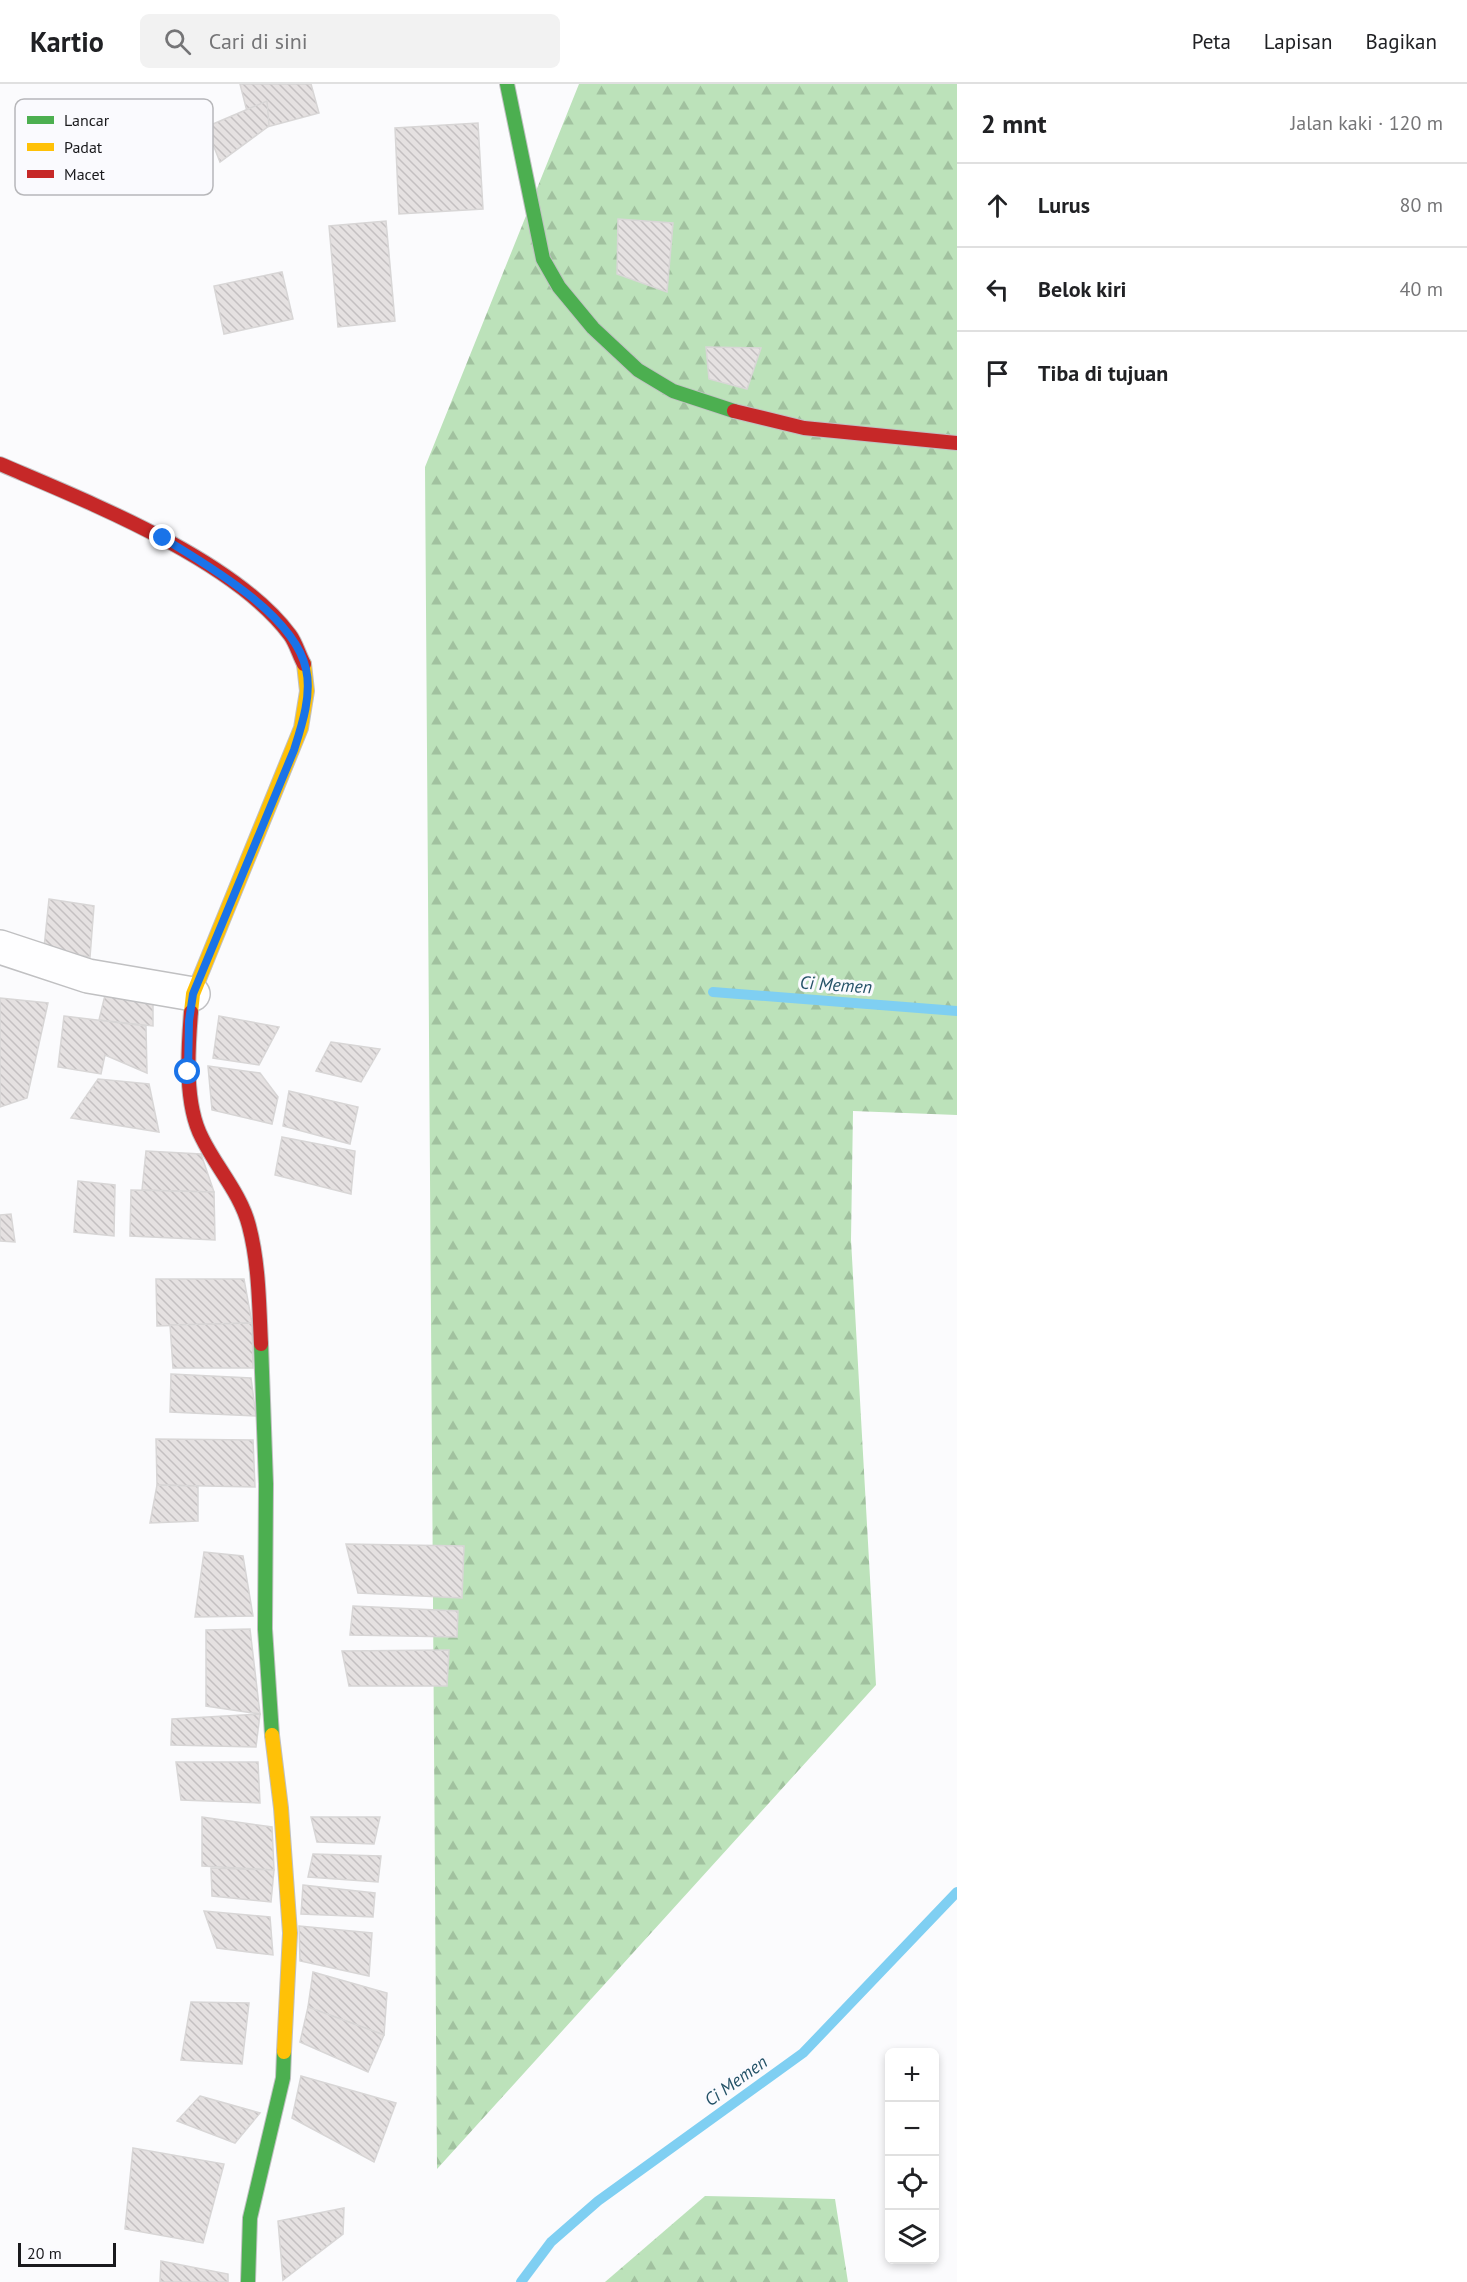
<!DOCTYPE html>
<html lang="id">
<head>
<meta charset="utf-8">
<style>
	body { margin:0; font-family:"PT Sans",sans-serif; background:#f2f2f2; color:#202124 }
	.controls { position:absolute; right:18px; bottom:18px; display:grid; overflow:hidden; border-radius:9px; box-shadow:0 3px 9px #0003 }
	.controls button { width:54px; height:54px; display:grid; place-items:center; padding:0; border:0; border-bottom:2px solid #e0e0e0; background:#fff; color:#202124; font:30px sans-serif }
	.scale { position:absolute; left:18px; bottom:15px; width:98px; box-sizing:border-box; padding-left:6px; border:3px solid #1a1a1d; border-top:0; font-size:16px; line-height:21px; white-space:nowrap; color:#1a1a1d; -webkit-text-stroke:4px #fafafe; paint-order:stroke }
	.stop { position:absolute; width:18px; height:18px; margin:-14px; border:4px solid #1a73e8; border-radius:50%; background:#fff }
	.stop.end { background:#1a73e8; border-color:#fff; box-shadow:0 2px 6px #0008 }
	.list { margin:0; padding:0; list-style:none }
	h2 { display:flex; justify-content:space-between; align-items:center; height:78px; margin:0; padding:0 24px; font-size:26px }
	h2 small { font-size:20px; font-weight:400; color:#757577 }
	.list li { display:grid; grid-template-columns:39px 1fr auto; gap:18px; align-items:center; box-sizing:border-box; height:84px; padding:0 24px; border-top:2px solid #e0e0e0 }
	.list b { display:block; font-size:22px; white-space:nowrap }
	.list em { font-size:20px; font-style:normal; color:#757577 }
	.icon { flex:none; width:33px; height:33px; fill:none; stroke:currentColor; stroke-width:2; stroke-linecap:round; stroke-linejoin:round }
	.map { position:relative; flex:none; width:957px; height:2198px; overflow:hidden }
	header { display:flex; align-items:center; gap:36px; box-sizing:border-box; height:84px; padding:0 30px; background:#fff; border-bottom:2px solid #e0e0e0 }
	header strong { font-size:28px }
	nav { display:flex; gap:33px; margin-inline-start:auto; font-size:21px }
	.search { width:420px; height:54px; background:#f2f2f2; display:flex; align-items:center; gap:15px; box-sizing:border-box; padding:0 21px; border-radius:9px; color:#757577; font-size:22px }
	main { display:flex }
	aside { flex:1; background:#fff }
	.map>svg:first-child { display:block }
</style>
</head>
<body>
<header>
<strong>Kartio</strong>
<div class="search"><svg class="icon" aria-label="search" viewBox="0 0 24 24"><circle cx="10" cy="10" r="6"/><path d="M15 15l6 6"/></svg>Cari di sini</div>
<nav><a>Peta</a><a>Lapisan</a><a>Bagikan</a></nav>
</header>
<main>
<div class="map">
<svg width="957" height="2198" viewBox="0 0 957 2198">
	<defs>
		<pattern id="forest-firs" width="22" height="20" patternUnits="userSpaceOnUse" patternTransform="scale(1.5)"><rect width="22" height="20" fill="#bce2ba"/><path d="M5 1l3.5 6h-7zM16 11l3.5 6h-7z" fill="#a1c19f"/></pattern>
		<pattern id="building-back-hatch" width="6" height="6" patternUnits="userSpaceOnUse" patternTransform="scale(1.5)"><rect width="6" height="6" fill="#e5e1e1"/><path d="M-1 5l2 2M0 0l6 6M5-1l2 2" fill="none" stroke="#c4c0c1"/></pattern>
	</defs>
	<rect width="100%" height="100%" fill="#fbfbfd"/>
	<g fill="url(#forest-firs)">
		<polygon points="579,0 957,0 957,1031 853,1027 851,1156 876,1601 437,2085 425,383"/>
		<polygon points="705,2112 835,2115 848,2198 605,2198"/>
	</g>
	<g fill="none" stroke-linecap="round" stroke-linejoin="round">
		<g stroke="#7fcff2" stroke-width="10">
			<polyline points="713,908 957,927"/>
			<polyline points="521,2198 551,2158 598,2117 803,1969 957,1808"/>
		</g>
	</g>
	<g fill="url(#building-back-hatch)" stroke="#d8d6d6" stroke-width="1.5">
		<polygon points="240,0 311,0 319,29 252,47"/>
		<polygon points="267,17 269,42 220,78 206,43"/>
		<polygon points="478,39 483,125 399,130 395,44"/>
		<polygon points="618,135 673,139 667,208 617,190"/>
		<polygon points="386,137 395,237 338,243 329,142"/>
		<polygon points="282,188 293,235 224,250 214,202"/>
		<polygon points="706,263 761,264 747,305 709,295"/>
		<polygon points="49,815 94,822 90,873 44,864"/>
		<polygon points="105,911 153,920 153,942 99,936"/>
		<polygon points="0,914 48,919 27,1014 0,1023"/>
		<polygon points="64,932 146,942 147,989 105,971 101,990 58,983"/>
		<polygon points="219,932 279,943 259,981 213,974"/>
		<polygon points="331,958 380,965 361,998 316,987"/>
		<polygon points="208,982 260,989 278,1013 272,1040 212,1026"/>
		<polygon points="98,995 149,1000 159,1048 71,1034"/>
		<polygon points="289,1007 358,1023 350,1060 283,1042"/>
		<polygon points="282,1053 355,1067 351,1110 275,1091"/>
		<polygon points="146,1067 201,1070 214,1108 142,1106"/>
		<polygon points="78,1097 115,1101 114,1152 74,1148"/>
		<polygon points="131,1106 214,1108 215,1156 130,1152"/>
		<polygon points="11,1130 15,1158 0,1157 0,1131"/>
		<polygon points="156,1195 244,1195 252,1239 157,1242"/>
		<polygon points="252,1239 253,1284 173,1284 170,1241"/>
		<polygon points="171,1290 251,1294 256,1332 170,1328"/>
		<polygon points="156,1355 253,1356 255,1403 157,1401"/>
		<polygon points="157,1401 198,1402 198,1437 150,1439"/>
		<polygon points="346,1460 464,1462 462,1514 358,1509"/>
		<polygon points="204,1468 243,1472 253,1532 195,1533"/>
		<polygon points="353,1522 458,1527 457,1553 350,1551"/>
		<polygon points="250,1545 260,1630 206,1622 206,1546"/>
		<polygon points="449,1566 447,1602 349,1602 342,1567"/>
		<polygon points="260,1630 256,1663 171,1661 172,1635"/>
		<polygon points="176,1678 258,1678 260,1719 181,1716"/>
		<polygon points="202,1733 272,1743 274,1786 202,1782"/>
		<polygon points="311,1733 380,1733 374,1760 317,1758"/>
		<polygon points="313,1770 381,1772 378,1798 308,1793"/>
		<polygon points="211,1784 274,1786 271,1818 212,1812"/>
		<polygon points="303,1801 375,1809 373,1833 301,1830"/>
		<polygon points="204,1827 270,1833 273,1871 217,1864"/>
		<polygon points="299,1842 372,1849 369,1892 300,1877"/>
		<polygon points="313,1888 387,1909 384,1951 308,1923"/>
		<polygon points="191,1918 249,1919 242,1980 181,1976"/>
		<polygon points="308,1923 384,1951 368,1988 300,1958"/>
		<polygon points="301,1992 396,2019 374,2078 292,2034"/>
		<polygon points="200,2012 260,2029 235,2059 177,2037"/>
		<polygon points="133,2064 224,2080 203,2159 125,2145"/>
		<polygon points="344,2124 343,2150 283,2196 278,2137"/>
		<polygon points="161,2177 228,2190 228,2198 160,2198"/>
	</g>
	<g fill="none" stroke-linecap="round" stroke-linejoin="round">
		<defs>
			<polyline id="street" points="0,863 88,892 193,910"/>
			<g id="fast">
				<polyline points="507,0 543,175 559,203 593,244 638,286 673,307 734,327"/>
				<polyline points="261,1260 266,1400 265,1545 272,1651"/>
				<polyline points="248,2198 250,2134 283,1994 284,1968"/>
			</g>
			<g id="slow">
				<polyline points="191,928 193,910 301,644 307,607 304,580"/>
				<polyline points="272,1651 281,1724 290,1849 284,1968"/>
			</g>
			<g id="jam">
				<polyline points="734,327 804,344 957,359"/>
				<path d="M 0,380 C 86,417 234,475 290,551 C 296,559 299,571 304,580"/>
				<path d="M 191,928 C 188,965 184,1020 202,1054 C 216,1083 241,1110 249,1142 C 259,1180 259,1220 261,1260"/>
			</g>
		</defs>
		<use href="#street" stroke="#c0c0c2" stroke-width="36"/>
		<use href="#fast" stroke="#c0c0c2" stroke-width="16"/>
		<use href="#slow" stroke="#c0c0c2" stroke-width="16"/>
		<use href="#jam" stroke="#c0c0c2" stroke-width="16"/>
		<use href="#street" stroke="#fefeff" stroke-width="33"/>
		<use href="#fast" stroke="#4caf50" stroke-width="14"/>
		<use href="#slow" stroke="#ffc107" stroke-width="14"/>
		<use href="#jam" stroke="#c62828" stroke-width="14"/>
	</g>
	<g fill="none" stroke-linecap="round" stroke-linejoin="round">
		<path stroke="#1a73e8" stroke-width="8" d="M 163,454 C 207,481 294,530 306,585 C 312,611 302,641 294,666 L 193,910 L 189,937 L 188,988"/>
	</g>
	<g text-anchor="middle" stroke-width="6" stroke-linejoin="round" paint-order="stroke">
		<g font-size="18" font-style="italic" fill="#245267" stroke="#fafafe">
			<text transform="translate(836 901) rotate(4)" y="6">Ci Memen</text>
			<text transform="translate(736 1997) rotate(-36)" y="6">Ci Memen</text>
		</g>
	</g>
	<rect x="15" y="15" width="198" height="96" rx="9" fill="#fafafe" stroke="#b7b7ba" stroke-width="1.5"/>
	<rect x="27" y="32" width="27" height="8" fill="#4caf50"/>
	<rect x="27" y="59" width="27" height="8" fill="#ffc107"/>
	<rect x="27" y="86" width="27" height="8" fill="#c62828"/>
	<g font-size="16" fill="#1a1a1d">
		<text x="64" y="42">Lancar</text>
		<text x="64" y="69">Padat</text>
		<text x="64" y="96">Macet</text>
	</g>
</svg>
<div class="controls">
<button>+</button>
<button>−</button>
<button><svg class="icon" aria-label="locate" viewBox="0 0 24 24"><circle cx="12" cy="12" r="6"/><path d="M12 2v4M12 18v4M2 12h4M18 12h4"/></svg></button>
<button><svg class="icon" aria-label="layers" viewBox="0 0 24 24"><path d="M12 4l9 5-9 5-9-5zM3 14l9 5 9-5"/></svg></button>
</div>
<div class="scale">20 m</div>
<div class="stop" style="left:188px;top:988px"></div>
<div class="stop end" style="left:163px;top:454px"></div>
</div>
<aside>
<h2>2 mnt<small>Jalan kaki · 120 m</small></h2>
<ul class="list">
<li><svg class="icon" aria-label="ahead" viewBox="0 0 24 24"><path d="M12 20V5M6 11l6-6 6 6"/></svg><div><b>Lurus</b></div><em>80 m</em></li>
<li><svg class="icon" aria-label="left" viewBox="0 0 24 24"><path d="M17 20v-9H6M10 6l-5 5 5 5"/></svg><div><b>Belok kiri</b></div><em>40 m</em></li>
<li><svg class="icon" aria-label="arrive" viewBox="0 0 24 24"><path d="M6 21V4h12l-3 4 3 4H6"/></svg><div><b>Tiba di tujuan</b></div></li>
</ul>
</aside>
</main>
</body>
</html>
